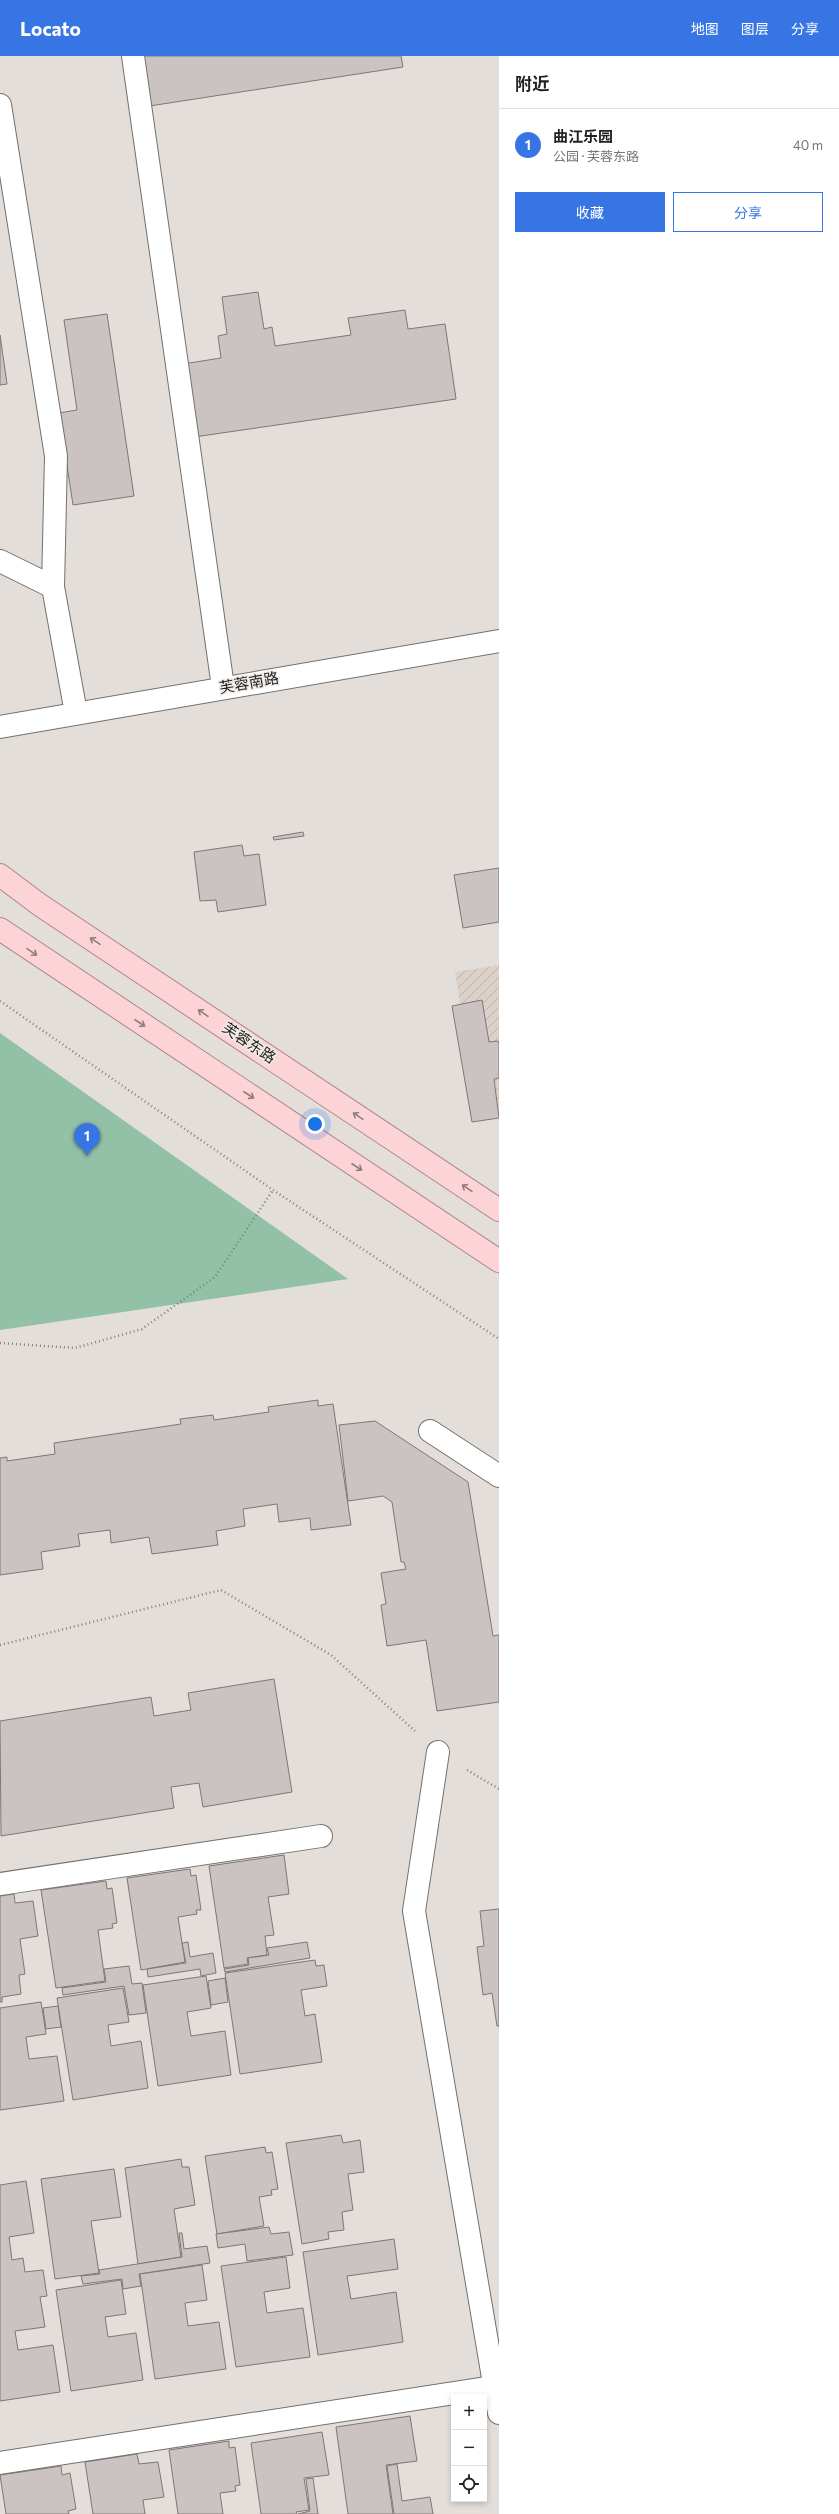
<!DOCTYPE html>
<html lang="zh">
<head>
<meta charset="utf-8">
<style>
	body { margin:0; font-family:Commissioner,"Noto Sans SC",sans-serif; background:#f6f6f6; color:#222 }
	.controls { position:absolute; right:12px; bottom:12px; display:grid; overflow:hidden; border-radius:0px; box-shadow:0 2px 6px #0003 }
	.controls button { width:36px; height:36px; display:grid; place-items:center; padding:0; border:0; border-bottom:1px solid #e0e0e0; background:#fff; color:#222; font:20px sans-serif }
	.you { position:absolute; left:315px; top:1068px; width:14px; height:14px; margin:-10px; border:3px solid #fff; border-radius:50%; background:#1a73e8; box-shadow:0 0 0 6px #1a73e833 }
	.badge { display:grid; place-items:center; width:26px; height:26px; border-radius:50%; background:#3775e4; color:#fff; font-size:13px; font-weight:700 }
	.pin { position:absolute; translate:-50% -33px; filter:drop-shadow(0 1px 2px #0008) }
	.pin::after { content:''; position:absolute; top:21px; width:14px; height:12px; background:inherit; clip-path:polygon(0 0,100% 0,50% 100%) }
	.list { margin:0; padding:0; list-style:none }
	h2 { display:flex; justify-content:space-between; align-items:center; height:52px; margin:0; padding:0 16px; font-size:17px }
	h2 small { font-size:13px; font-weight:400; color:#767676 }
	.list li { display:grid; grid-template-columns:26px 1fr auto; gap:12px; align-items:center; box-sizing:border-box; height:72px; padding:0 16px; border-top:1px solid #e0e0e0 }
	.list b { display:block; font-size:15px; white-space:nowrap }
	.list p { margin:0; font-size:13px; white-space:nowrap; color:#767676 }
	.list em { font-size:13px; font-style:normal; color:#767676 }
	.actions { display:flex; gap:8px; padding:12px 16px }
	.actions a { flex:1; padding:9px 0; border:1px solid #3775e4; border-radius:0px; text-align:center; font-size:14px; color:#3775e4 }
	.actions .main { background:#3775e4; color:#fff }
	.icon { flex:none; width:22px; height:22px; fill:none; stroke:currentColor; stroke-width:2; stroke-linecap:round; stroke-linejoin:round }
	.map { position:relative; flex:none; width:499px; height:2458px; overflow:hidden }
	header { display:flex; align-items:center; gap:24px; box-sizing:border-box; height:56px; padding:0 20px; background:#3775e4; color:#fff }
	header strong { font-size:19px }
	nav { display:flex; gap:22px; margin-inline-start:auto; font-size:14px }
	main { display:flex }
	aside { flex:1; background:#fff }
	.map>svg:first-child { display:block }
</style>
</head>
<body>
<header>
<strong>Locato</strong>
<nav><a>地图</a><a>图层</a><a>分享</a></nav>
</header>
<main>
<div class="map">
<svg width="499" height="2458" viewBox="0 0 499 2458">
	<defs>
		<pattern id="industrial-furrows" width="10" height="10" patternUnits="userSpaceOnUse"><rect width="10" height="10" fill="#dcd1c8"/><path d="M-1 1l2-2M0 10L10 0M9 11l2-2" fill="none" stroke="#bdb3ac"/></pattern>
	</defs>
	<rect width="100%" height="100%" fill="#e3ded9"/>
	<polygon fill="url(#industrial-furrows)" points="499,909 499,1055 474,1039 455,916"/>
	<polygon fill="#92c1a8" points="0,977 348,1223 0,1274"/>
	<g fill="#cac3c1" stroke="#7e7775">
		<polygon points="136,0 401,0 403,11 143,51"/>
		<polygon points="258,236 264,273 272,271 275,290 351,279 348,262 405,254 408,273 445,268 456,343 194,381 183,308 221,302 218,280 227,278 222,241"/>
		<polygon points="107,258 134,440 73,449 59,357 77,354 64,264"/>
		<polygon points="0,279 7,328 0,329"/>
		<polygon points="303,776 304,780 274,784 273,781"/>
		<polygon points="242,789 244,800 259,798 266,849 218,856 216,844 200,845 194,796"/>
		<polygon points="499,812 499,866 463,872 454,819"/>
		<polygon points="482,944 489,986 498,985 499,988 499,1022 494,1023 499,1062 472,1066 452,950"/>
		<polygon points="318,1344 318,1350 333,1348 351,1469 311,1474 310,1462 279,1466 277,1448 243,1453 245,1470 216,1475 218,1489 152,1498 149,1481 111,1487 110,1474 78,1478 80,1490 41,1496 43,1513 0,1519 0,1402 7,1401 7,1405 55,1398 54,1387 181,1368 180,1363 213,1359 214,1364 269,1356 268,1351"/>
		<polygon points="375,1365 468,1426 493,1580 499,1579 499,1646 437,1655 426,1584 387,1590 381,1549 386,1548 381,1517 406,1513 404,1506 401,1506 392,1446 383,1440 348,1445 339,1369"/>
		<polygon points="274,1623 292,1736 203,1751 199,1727 171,1731 174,1752 1,1780 0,1665 151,1641 154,1660 191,1654 188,1637"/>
		<polygon points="284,1799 289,1838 268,1841 274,1879 265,1880 267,1899 247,1902 248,1908 224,1912 209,1810"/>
		<polygon points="190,1813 191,1820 196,1819 201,1854 196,1854 197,1858 178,1861 185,1906 141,1914 127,1822"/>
		<polygon points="106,1825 107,1833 112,1832 117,1867 112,1868 113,1872 98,1874 105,1925 56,1932 41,1834"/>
		<polygon points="14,1838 15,1847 33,1845 38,1880 20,1883 25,1918 19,1919 21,1938 2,1941 2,1946 0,1946 0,1840"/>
		<polygon points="499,1853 499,1970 497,1970 492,1937 483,1939 477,1891 484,1890 480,1855"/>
		<polygon points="188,1886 190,1901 213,1897 216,1917 201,1920 200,1913 148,1921 147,1913 186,1907 182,1887"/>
		<polygon points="307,1886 310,1902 225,1916 224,1913 249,1909 248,1902 269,1899 267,1892"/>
		<polygon points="315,1904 316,1910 324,1909 327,1930 301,1934 305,1960 315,1958 322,2006 240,2018 225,1917"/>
		<polygon points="129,1910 132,1928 142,1927 146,1957 129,1959 124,1930 63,1939 62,1932 106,1926 104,1913"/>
		<polygon points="206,1920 211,1952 187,1956 191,1980 225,1975 231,2019 158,2030 143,1929"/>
		<polygon points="225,1922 228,1946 211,1949 208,1925"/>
		<polygon points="123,1932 129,1966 108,1969 111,1990 141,1985 148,2032 73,2044 57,1942"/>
		<polygon points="41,1946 46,1978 26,1981 29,2003 57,2000 64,2045 0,2054 0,1952"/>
		<polygon points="58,1950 61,1971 46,1973 43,1952"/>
		<polygon points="341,2079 343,2087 360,2084 364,2116 348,2118 353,2154 342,2156 344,2174 328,2176 329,2183 302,2188 286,2087"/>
		<polygon points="265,2091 266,2097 272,2096 278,2133 271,2134 272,2139 259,2141 264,2170 217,2178 205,2100"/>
		<polygon points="181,2103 182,2111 189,2111 195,2149 174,2153 181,2201 138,2208 125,2112"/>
		<polygon points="114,2113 121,2161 91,2165 99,2217 55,2223 41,2123"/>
		<polygon points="26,2125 34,2177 9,2181 12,2204 23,2202 25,2216 43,2214 47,2240 40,2241 45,2271 15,2275 18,2294 53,2289 60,2336 0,2345 0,2129"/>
		<polygon points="269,2171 271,2178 289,2176 293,2199 247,2205 245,2188 218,2192 216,2178"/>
		<polygon points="179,2177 182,2177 184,2193 207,2190 210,2207 139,2218 141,2230 123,2233 122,2223 83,2228 81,2220 100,2218 99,2214 182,2201"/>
		<polygon points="394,2183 398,2213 347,2220 351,2243 396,2236 403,2286 318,2299 303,2196"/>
		<polygon points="286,2201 290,2232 264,2236 267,2257 303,2252 310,2301 236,2311 221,2210"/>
		<polygon points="202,2209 207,2244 185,2247 188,2270 219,2266 226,2313 155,2323 140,2218"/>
		<polygon points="121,2224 126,2258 105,2261 108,2281 136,2277 143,2324 71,2335 56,2234"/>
		<polygon points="410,2360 417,2405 386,2409 393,2458 348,2458 336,2371"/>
		<polygon points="322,2376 329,2419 304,2422 309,2454 296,2456 297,2458 261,2458 251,2387"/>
		<polygon points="229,2385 229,2392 235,2391 240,2429 235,2430 236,2435 220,2437 223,2458 178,2458 169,2394"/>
		<polygon points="137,2398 139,2408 158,2406 164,2441 143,2444 145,2458 93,2458 85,2406"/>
		<polygon points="397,2408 402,2445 430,2441 433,2458 394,2458 387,2410"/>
		<polygon points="61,2410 62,2419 70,2417 76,2453 68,2455 69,2458 6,2458 0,2419"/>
		<polygon points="313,2422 318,2458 298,2458 310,2455 306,2423"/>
	</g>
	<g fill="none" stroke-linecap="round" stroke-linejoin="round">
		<defs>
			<g id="minor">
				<polyline points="133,0 223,631"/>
				<polyline points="0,49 56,400 53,531 76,657"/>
				<polyline points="0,505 53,531"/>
				<polyline points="0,671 499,585"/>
				<polyline points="430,1375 499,1420"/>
				<polyline points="438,1696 414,1855 499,2357"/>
				<polyline points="0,1828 321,1780"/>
				<polyline points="0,2407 499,2330"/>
			</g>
			<g id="major">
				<polyline points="0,819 40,849 499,1154"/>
				<polyline points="0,873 499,1205"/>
			</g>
		</defs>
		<use href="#minor" stroke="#74706c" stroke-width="24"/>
		<use href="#major" stroke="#af8487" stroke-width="24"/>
		<g stroke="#84817d" stroke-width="2.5" stroke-dasharray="1 3" stroke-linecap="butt">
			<polyline points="0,945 273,1134 499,1283"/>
			<polyline points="0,1287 75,1292 142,1273 215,1221 273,1134"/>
			<polyline points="0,1589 221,1534 331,1599 415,1675"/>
			<polyline points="467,1714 499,1733"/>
		</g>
		<use href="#minor" stroke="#fff" stroke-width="22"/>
		<use href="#major" stroke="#fcd4d8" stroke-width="22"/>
	</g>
	<defs><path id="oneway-shaft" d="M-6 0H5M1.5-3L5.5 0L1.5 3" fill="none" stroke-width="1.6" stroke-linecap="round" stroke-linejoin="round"/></defs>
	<g stroke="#907c7c">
		<use href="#oneway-shaft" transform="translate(95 885) rotate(-146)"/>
		<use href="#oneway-shaft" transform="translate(32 896) rotate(34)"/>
		<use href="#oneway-shaft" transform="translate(203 957) rotate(-146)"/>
		<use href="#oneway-shaft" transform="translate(140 967) rotate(33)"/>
		<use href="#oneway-shaft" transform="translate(249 1039) rotate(33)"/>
		<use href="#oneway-shaft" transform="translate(358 1060) rotate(-146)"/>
		<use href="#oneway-shaft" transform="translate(357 1111) rotate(33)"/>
		<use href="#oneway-shaft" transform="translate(467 1132) rotate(-146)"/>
	</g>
	<g text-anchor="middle" stroke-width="3" stroke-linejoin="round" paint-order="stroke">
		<g font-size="15" fill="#252321" stroke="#f0ebe7">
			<text transform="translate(249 627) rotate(-10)" y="5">芙蓉南路</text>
			<text transform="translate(249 987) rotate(34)" y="5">芙蓉东路</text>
		</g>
	</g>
</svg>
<div class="controls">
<button>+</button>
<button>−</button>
<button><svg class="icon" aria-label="locate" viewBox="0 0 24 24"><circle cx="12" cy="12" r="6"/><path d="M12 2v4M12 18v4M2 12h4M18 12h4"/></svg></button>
</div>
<div class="you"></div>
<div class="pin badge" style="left:87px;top:1100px">1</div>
</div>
<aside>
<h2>附近<small></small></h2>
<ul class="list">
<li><span class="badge">1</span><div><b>曲江乐园</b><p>公园 · 芙蓉东路</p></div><em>40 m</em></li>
</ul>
<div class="actions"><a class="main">收藏</a><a>分享</a></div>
</aside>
</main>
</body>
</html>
